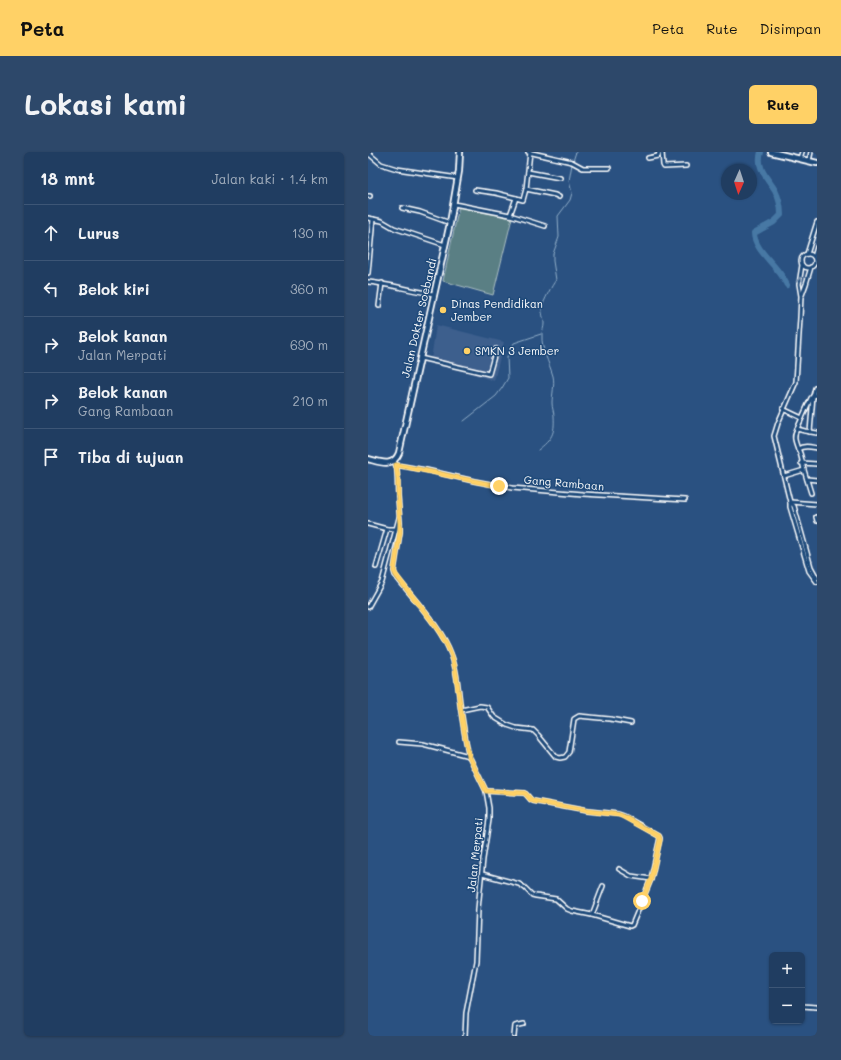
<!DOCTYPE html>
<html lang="id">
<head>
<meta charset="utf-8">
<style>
	body { margin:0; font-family:Mali,sans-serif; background:#2d486a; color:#f1f3f6 }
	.controls { position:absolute; right:12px; bottom:12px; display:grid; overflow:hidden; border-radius:6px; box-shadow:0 1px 3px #0004 }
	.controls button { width:36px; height:36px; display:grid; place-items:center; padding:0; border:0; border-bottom:1px solid #3d5676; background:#203d61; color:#f1f3f6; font:20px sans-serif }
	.compass { position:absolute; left:353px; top:12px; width:36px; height:36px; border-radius:50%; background:#203d61; box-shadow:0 1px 3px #0004; rotate:183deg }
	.stop { position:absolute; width:12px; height:12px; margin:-9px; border:3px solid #ffd166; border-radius:50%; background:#fff }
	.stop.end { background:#ffd166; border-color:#fff; box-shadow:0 1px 4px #0008 }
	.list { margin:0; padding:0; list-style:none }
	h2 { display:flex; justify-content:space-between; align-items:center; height:52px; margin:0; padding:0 16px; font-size:17px }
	h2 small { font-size:13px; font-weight:400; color:#a2aebd }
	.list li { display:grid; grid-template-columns:26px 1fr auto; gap:12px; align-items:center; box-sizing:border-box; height:56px; padding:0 16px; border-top:1px solid #3d5676 }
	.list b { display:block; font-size:15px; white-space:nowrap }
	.list p { margin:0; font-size:13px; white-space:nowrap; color:#a2aebd }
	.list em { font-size:13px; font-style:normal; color:#a2aebd }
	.icon { flex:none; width:22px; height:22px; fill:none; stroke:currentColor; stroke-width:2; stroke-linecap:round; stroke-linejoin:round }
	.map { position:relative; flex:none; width:449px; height:884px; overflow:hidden; border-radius:6px }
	header { display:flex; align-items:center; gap:24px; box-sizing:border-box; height:56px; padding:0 20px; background:#ffd166; color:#111 }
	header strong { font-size:19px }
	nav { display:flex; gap:22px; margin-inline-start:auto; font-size:14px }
	.intro { display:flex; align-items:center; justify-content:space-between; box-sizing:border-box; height:96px; padding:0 24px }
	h1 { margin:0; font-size:28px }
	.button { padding:10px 18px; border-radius:6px; background:#ffd166; color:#111; font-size:14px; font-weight:700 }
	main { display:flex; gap:24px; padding:0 24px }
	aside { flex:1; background:#203d61; border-radius:6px; box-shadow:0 1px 3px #0004 }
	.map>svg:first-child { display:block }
</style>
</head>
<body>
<header>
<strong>Peta</strong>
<nav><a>Peta</a><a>Rute</a><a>Disimpan</a></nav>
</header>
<div class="intro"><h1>Lokasi kami</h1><a class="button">Rute</a></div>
<main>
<aside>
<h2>18 mnt<small>Jalan kaki · 1.4 km</small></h2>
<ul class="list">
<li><svg class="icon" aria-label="ahead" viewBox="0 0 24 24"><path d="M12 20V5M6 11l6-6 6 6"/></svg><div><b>Lurus</b></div><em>130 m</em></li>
<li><svg class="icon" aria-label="left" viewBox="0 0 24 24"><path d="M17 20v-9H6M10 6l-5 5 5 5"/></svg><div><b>Belok kiri</b></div><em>360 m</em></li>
<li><svg class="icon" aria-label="right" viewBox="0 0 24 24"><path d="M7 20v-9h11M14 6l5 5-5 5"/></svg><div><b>Belok kanan</b><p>Jalan Merpati</p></div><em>690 m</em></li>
<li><svg class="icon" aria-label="right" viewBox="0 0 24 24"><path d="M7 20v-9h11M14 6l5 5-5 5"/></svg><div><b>Belok kanan</b><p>Gang Rambaan</p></div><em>210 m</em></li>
<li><svg class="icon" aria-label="arrive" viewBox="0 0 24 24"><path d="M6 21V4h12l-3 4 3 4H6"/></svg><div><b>Tiba di tujuan</b></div></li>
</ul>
</aside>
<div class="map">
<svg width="449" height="884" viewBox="0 0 449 884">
	<rect width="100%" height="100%" fill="#2a5181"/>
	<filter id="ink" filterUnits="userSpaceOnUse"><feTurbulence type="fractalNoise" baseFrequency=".025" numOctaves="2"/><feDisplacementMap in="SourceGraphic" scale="8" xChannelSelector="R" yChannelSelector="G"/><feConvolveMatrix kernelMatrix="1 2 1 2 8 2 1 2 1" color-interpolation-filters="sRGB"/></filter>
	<g filter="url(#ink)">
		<polygon fill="#3d5e8d" points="68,173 136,190 126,229 63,208"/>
		<polygon fill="#5a7f84" stroke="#acbfc2" points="91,55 144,66 125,143 75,129"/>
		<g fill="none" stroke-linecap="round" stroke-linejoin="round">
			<g stroke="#91aec8" stroke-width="1">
				<polyline points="205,9 208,0"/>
				<polyline points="96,269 128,244 134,236 140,226 139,205 146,191 173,182"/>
				<path d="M 170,298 C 184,287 187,282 186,264 C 186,260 184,256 184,251 C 184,243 187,232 185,224 C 181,210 173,197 174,183 C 174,178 176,177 176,171 C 176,166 173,161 174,156 C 175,150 184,133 188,128 L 185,109 L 185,102 L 191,85 L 190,64 L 202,48 L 204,41 L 201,29 L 204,12"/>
			</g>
			<path stroke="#4778a4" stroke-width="6" d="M 393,0 C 388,16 399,25 407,38 C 411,46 413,55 413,63 L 406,70 L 386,81 C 386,95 402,108 410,119 C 414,123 416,128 419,133"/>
			<defs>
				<g id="minor">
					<polyline points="160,0 204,10 215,16 241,16"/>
					<polyline points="294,0 295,13 296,15 318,14"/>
					<polyline points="0,1 13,12 29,17 90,26"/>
					<polyline points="280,6 290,4 291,0"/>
					<polyline points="432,6 434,0"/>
					<polyline points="441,9 443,0"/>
					<polyline points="160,20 192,26"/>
					<polyline points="158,37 187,43 191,45"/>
					<polyline points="107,38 128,41 148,46"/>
					<polyline points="0,44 2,44"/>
					<polyline points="86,52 142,63 177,74"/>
					<polyline points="34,56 52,60 82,71"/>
					<polyline points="142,63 148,46 155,48 158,37 162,0"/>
					<polyline points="0,66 14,69 26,76 77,93"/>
					<polyline points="439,102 449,70"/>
					<circle cx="440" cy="109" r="7"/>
					<polyline points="446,105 449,95"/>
					<polyline points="434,113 431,132 433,144 432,166 428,230 410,271 406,284 422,350 422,355 441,419 449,430"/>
					<polyline points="0,121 5,67"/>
					<path d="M 0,130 C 22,132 44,139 66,142"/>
					<polyline points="434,143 438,132 443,115"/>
					<polyline points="11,154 14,131"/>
					<polyline points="52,206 121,222 128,197"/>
					<polyline points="449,243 445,244 443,246 429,277 437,279 449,281"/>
					<polyline points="415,257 434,266"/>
					<path d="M 429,277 C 425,284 427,289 430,297"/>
					<polyline points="442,280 445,244 447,236"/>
					<path d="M 26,308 L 29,317 L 30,345 L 32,371 L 32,380 L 26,419 L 27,423 C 45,447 73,474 83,502 C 91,522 90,545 94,565 C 96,578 98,592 101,604 L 118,639 L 121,656 L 121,668 L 115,707 L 110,757 L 108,809 L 98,861 L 97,884"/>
					<polyline points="433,311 449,312"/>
					<polyline points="28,313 58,318 106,329 144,336 215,342 317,348"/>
					<path d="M 436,318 C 434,311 434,303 430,297 C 436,293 443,295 449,296"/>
					<polyline points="416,324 436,318 443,341"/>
					<polyline points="439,327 449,328"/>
					<polyline points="422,350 426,354 443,415 449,426"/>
					<polyline points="422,350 449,352"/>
					<polyline points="448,365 449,369"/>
					<polyline points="0,372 19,377 28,377"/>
					<polyline points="8,415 19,377"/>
					<polyline points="0,455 14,430 31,366"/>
					<polyline points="93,558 112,554 119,555 126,565 139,573 148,576 165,578 170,583 188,605 192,606 197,605 201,600 206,567 211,564 242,567 263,571"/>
					<polyline points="31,590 55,592 101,604"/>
					<polyline points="251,717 263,724 283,727"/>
					<path d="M 114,722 L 151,732 L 157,736 L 164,743 L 168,744 L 188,747 L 199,757 L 204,759 L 224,763 L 262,774 L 264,773 L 283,727 L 292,686 L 291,684 L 256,664 L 250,662 L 219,659 L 165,649 C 160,647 160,642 156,641 L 118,639"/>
					<polyline points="224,763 235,734"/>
					<polyline points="434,854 449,855"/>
					<polyline points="146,884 147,874 156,872"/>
				</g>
				<g id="secondary">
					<polyline points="403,0 449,11"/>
					<path d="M 0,307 C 12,310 25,316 31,301 L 82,71 L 91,19 L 92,0"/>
				</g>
			</defs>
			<use href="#minor" stroke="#fff" stroke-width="6"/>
			<use href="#secondary" stroke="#fff" stroke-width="8"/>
			<use href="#minor" stroke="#1f4a7a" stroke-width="3"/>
			<use href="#secondary" stroke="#1f4a7a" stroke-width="4.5"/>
		</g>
		<defs><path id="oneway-chevron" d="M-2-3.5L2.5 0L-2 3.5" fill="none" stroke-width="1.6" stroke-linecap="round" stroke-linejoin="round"/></defs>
		<use stroke="#7992af" href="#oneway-chevron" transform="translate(432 128) rotate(-85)"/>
	</g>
	<g fill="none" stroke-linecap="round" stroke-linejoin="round" filter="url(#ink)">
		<path stroke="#ffd166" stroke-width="5" d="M 131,334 C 97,328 63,319 28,313 L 30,326 L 30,345 L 32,371 L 32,380 L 26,419 L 28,423 C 45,447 73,475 83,502 C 88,514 89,526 90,538 C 93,560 96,583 101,604 L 118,639 L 156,641 C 160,642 160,647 165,649 L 219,659 L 252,663 L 291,684 L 292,688 L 283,727 L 274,749"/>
	</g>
	<g fill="#ffd166" stroke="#1f4a7a" stroke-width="1.5">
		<circle cx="75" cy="158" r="4"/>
		<circle cx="99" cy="199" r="4"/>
	</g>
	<g text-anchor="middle" stroke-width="3" stroke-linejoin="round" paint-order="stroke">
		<g font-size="11" fill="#fff" stroke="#1f4a7a" text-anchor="start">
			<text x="83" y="156">Dinas Pendidikan<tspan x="83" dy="13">Jember</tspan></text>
			<text x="107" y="203">SMKN 3 Jember</text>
		</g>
		<g font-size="11" fill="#fff" stroke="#1f4a7a">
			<text transform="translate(51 166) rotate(-77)" y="4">Jalan Dokter Soebandi</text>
			<text transform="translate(196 331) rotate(5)" y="4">Gang Rambaan</text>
			<text transform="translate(107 703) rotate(-84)" y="4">Jalan Merpati</text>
		</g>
	</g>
</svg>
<div class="controls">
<button>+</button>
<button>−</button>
</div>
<svg class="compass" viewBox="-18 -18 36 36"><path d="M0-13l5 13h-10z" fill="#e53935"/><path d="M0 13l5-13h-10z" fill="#a2aebd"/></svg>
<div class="stop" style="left:274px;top:749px"></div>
<div class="stop end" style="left:131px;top:334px"></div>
</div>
</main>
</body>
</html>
